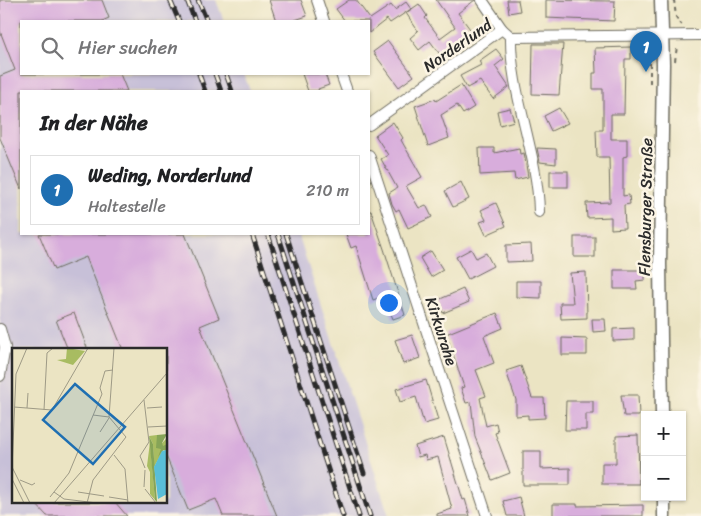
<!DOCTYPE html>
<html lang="de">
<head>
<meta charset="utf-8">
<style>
	body { margin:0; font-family:Sriracha,sans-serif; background:#f6f6f6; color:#202124 }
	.controls { position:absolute; right:15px; bottom:15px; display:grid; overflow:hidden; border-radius:0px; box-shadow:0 1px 4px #0004 }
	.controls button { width:45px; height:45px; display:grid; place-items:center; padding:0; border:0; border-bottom:1px solid #e0e0e0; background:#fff; color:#202124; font:25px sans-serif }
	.you { position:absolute; left:388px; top:302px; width:18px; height:18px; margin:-12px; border:4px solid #fff; border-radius:50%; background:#1a73e8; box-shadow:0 0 0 8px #1a73e833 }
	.badge { display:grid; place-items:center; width:32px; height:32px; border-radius:50%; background:#1f6fb2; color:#fff; font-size:16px; font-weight:700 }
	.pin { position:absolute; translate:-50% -41px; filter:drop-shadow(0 1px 2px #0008) }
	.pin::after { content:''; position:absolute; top:26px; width:18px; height:15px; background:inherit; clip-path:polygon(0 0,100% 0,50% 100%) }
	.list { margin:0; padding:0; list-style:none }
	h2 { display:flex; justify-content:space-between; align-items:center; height:65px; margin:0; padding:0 20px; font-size:21px }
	h2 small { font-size:16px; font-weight:400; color:#757577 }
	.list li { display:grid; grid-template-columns:32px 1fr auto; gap:15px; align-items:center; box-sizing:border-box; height:70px; margin:0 10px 10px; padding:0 10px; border:1px solid #e0e0e0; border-radius:0px }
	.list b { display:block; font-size:19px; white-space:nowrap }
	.list p { margin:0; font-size:16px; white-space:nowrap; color:#757577 }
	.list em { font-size:16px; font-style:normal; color:#757577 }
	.icon { flex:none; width:28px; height:28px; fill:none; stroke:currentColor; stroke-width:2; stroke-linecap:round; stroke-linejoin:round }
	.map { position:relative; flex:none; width:701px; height:516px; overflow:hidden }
	.search { position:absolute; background:#fff; box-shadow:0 1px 4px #0004; left:20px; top:20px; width:350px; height:55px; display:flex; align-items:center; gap:12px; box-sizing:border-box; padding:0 18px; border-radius:0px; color:#757577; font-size:19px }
	.panel { position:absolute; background:#fff; box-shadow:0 1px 4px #0004; left:20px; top:90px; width:350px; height:145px; border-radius:0px }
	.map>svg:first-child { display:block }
</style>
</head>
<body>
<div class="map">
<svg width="701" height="516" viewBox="0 0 701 516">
	<rect width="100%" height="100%" fill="#fcf5e5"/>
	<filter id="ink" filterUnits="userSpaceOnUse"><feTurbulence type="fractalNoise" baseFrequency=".02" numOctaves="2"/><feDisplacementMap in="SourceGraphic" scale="10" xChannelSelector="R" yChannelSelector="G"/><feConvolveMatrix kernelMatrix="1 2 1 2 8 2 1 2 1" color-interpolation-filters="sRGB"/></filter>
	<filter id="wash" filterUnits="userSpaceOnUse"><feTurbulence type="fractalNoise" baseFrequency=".0096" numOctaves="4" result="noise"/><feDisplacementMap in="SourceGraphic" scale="20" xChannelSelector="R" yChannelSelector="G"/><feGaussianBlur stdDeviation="1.12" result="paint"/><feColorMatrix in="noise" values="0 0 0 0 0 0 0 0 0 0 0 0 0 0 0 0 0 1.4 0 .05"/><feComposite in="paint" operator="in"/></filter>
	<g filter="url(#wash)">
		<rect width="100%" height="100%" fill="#ebe4c3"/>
		<path fill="#c7c0d8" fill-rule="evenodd" d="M 0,0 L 216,0 L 224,21 L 21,21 L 21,74 L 244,74 L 250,91 L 21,91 L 21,234 L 298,234 L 389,516 L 0,516 ZM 14,350 L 166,350 L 166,502 L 14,502 Z"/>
		<g id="blocks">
			<g fill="#d8addc">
				<polygon points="0,0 102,0 109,18 102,21 21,21 21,74 120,74 127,91 21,91 21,189 0,138 0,76 15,70 0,31"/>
				<polygon points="269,0 301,0 307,16 292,21 276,21"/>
				<polygon points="349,0 356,0 370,19 391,5 395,10 406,2 411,9 390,23 387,19 369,33 369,21 345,21 336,9"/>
				<polygon points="436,0 475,0 458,13 473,33 442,57 430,41 419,50 410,38 418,31 406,13 419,4 427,16 425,18 440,38 455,27"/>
				<polygon points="507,0 518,0 520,11 509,13"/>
				<polygon points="546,0 615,1 614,21 546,18"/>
				<polygon points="388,41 414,76 399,87 373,52"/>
				<polygon points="533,44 563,44 559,95 532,94"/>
				<polygon points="631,47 631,59 625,59 624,114 611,114 611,139 627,139 627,156 623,157 623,196 629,195 630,204 624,205 625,228 611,229 611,217 587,218 586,203 610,202 609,157 597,157 596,130 603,130 603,89 593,89 593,73 596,73 595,48"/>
				<polygon points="496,49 504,59 495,66 509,87 493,99 480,81 467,88 460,76 481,65 479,61"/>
				<polygon points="302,74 325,74 329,85 318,89 319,91 308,91"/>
				<polygon points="461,85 474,107 463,114 457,105 441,115 449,138 428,146 415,106 435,99 436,101"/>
				<polygon points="510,108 514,121 500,125 497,111"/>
				<polygon points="559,108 568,123 551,131 544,116"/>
				<polygon points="393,122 403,138 401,140 422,177 406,186 419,208 426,205 432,217 408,228 399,209 396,211 392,204 389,193 397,188 381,159 388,155 375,135"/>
				<polygon points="479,148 494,148 494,153 519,148 520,154 524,153 528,177 515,180 514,173 480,175"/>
				<polygon points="537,148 556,149 556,164 540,162"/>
				<rect x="550" y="171" width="18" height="16"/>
				<polygon points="461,182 469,199 453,207 445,191"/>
				<polygon points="496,203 506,226 486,235 480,222 486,220 481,210"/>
				<polygon points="369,211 371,211 384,249 405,315 393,319 384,296 373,300 356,246 351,248 346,234 369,234"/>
				<polygon points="39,234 185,234 219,318 200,326 277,516 223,516 216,499 188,510 166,456 166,350 123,350 86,257 54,270"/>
				<rect x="574" y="237" width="21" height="20"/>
				<polygon points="531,244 532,261 506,262 506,245"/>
				<polygon points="471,249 476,258 486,253 493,266 468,279 456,257"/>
				<polygon points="431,251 443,270 431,277 420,258"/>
				<polygon points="614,270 645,270 645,280 636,281 637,289 614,289"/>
				<polygon points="586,272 587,318 561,319 560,303 573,303 570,273"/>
				<polygon points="516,281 541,281 541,298 516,297"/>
				<polygon points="463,289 469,302 443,313 438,300"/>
				<polygon points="74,313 88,350 68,350 56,320"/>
				<polygon points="497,313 503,328 484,336 494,363 476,370 486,396 480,398 486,426 496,423 498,432 495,433 510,473 492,480 475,437 471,402 466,403 461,388 464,387 446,334"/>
				<polygon points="592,319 605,319 606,331 593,332"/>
				<polygon points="634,328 634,340 613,341 613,329"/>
				<polygon points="412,335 420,358 403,364 395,340"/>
				<polygon points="562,338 587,339 587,355 562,355"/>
				<polygon points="521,366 532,398 544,398 545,418 528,419 528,415 516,416 516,400 506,371"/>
				<polygon points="426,380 438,420 424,424 416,397 400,402 396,389"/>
				<polygon points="621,395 638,395 639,416 624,416"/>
				<polygon points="566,401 593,401 593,414 586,414 586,430 565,430"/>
				<polygon points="638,435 639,484 602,484 602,463 616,463 616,436"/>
				<polygon points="444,437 463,500 465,499 470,516 437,516 437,514 452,509 438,457 426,460 425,455 418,457 415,446"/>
				<polygon points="523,451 541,451 541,469 570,468 570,485 523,485"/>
				<polygon points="519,497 524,516 507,516 503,501"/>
				<polygon points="34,502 115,502 127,516 47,516"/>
				<polygon points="553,504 577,504 577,506 643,505 643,516 553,516"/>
			</g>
		</g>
	</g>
	<g filter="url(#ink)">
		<use href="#blocks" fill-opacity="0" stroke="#6e6c60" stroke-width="1"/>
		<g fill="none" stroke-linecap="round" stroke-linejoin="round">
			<defs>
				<g id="minor">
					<polyline points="317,0 324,21"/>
					<polyline points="482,0 502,29"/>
					<path d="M 511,37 C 510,93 538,153 539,212"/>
					<polyline points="341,74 347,91"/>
					<polyline points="369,125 502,29 511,37 701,35"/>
					<polyline points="369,155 487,516"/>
					<polyline points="0,329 5,347 0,376"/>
				</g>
				<g id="tertiary">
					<polyline points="661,0 663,64 660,264 662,415"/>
					<polyline points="664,497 664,516"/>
				</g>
			</defs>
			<use href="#minor" stroke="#6e6c60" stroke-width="12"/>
			<use href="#tertiary" stroke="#6e6c60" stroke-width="15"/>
			<g stroke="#6e6c60" stroke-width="2" stroke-dasharray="4 4" stroke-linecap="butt">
				<polyline points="674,0 676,17 682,25"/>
				<polyline points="650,47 650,87"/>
				<polyline points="675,61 677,46"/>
			</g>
			<use href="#minor" stroke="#fff" stroke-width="10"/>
			<use href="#tertiary" stroke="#fff" stroke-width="12"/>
			<defs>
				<g id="rail">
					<polyline points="170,0 179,21"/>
					<polyline points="187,0 195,21"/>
					<polyline points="198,0 207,21"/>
					<polyline points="199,74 205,91"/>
					<polyline points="215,74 221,91"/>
					<polyline points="226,74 232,91"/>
					<polyline points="252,234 343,516"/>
					<polyline points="268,234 359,516"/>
					<polyline points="278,234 370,516"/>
					<polyline points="286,234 364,473"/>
				</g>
			</defs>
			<use href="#rail" stroke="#2b2b2b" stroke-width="5"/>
			<use href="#rail" stroke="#fcf5e5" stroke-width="3" stroke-dasharray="9" stroke-linecap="butt"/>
		</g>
	</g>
	<g text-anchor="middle" stroke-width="5" stroke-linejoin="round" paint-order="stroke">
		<g font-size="16" fill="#2b2b2b" stroke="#fcf5e5">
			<text transform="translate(457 45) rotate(-35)" y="6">Norderlund</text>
			<text transform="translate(645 207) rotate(-89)" y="6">Flensburger Straße</text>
			<text transform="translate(442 331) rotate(72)" y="6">Kirkwrahe</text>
		</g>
	</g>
	<g transform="translate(12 348)">
		<rect width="155" height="155" fill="#ebe4c3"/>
		<path d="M 55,0 L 73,3 L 61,17 L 45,12 L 54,11 ZM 145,87 L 145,93 L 150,95 L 155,90 L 155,96 L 142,119 L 141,96 L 137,88 ZM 138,94 L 143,152 L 138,146 L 138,124 L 135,118 Z" fill="#a8bc61"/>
		<path d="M 155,86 L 150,95 L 151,98 L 155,96 L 155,103 L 151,102 L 146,109 L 149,101 L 144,100 L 145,87 ZM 137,88 L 141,96 L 145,154 L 143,152 Z" fill="#86a457"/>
		<path d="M 154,102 L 155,146 L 146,151 L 142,119 L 150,103 Z" fill="#59bed7"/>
		<path fill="none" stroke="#9e9a86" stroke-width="1" d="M 132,52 L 137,94 L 128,108 L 133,120M 2,59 L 40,62 L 76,0M 15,60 L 16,45M 135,60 L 150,59M 32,62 L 35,5 L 41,0M 97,69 L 102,0M 136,79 L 155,78M 88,84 L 97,70M 102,107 L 113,121 L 116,155M 0,119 L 18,155M 0,121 L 4,26 L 15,0M 0,131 L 12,155M 8,132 L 20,137 L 23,135M 132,139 L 133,122M 133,141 L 144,155M 42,144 L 52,151 L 85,155M 66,144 L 92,148M 38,149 L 57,125 L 90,46 L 88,40 L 93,23 L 101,22M 97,149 L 116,152M 42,155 L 155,25M 75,155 L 81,132 L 114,89 L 97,69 L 81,67"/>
		<path fill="#1f6fb2" fill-opacity="0.15" stroke="#1f6fb2" stroke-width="2.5" d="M 63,36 L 113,79 L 81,116 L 31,72 Z"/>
		<rect width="155" height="155" fill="none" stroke="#2b2b2b" stroke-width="2.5"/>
	</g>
</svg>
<div class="controls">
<button>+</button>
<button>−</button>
</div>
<div class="you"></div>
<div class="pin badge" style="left:646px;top:72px">1</div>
<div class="search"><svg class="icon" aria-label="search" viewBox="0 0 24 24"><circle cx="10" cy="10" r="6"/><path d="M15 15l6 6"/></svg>Hier suchen</div>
<section class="panel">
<h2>In der Nähe<small></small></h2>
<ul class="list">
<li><span class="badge">1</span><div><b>Weding, Norderlund</b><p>Haltestelle</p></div><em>210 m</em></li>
</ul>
</section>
</div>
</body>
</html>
